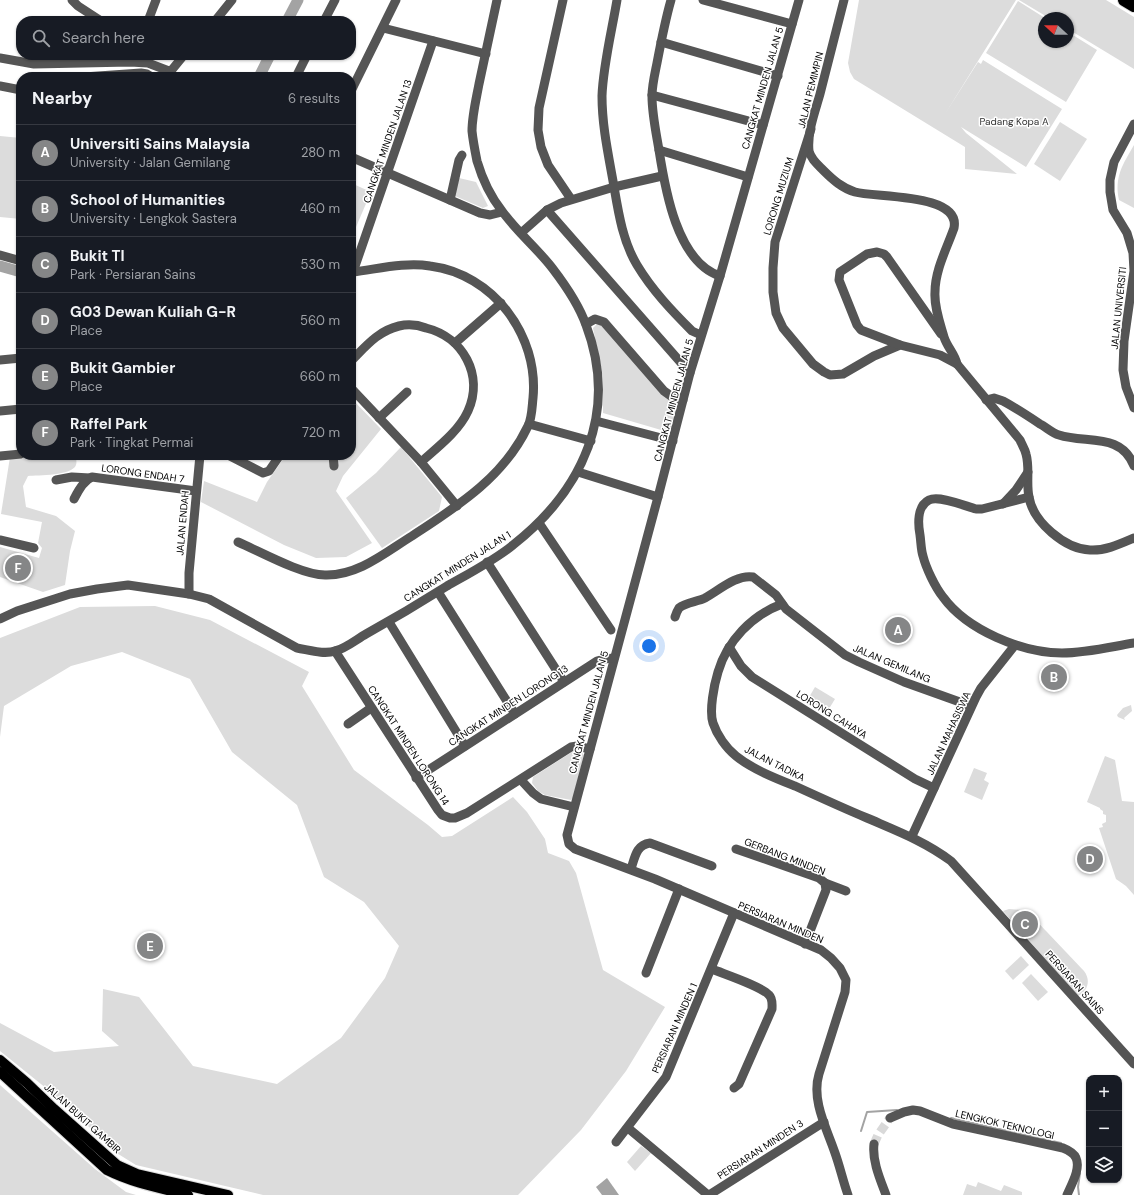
<!DOCTYPE html>
<html lang="en">
<head>
<meta charset="utf-8">
<style>
	body { margin:0; font-family:"DM Sans",sans-serif; background:#242831; color:#f1f3f6 }
	.controls { position:absolute; right:12px; bottom:12px; display:grid; overflow:hidden; border-radius:8px; box-shadow:0 1px 3px #0004 }
	.controls button { width:36px; height:36px; display:grid; place-items:center; padding:0; border:0; border-bottom:1px solid #363941; background:#171b24; color:#f1f3f6; font:20px sans-serif }
	.compass { position:absolute; left:1038px; top:12px; width:36px; height:36px; border-radius:50%; background:#171b24; box-shadow:0 1px 3px #0004; rotate:291deg }
	.you { position:absolute; left:649px; top:646px; width:14px; height:14px; margin:-10px; border:3px solid #fff; border-radius:50%; background:#1a73e8; box-shadow:0 0 0 6px #1a73e833 }
	.badge { display:grid; place-items:center; width:26px; height:26px; border-radius:50%; background:#858687; color:#fff; font-size:13px; font-weight:700 }
	.pin { position:absolute; translate:-50% -50%; border:2px solid #fff; box-shadow:0 1px 4px #0006 }
	.list { margin:0; padding:0; list-style:none }
	h2 { display:flex; justify-content:space-between; align-items:center; height:52px; margin:0; padding:0 16px; font-size:17px }
	h2 small { font-size:13px; font-weight:400; color:#9ea1a6 }
	.list li { display:grid; grid-template-columns:26px 1fr auto; gap:12px; align-items:center; box-sizing:border-box; height:56px; padding:0 16px; border-top:1px solid #363941 }
	.list b { display:block; font-size:15px; white-space:nowrap }
	.list p { margin:0; font-size:13px; white-space:nowrap; color:#9ea1a6 }
	.list em { font-size:13px; font-style:normal; color:#9ea1a6 }
	.icon { flex:none; width:22px; height:22px; fill:none; stroke:currentColor; stroke-width:2; stroke-linecap:round; stroke-linejoin:round }
	.map { position:relative; flex:none; width:1134px; height:1195px; overflow:hidden }
	.search { position:absolute; background:#171b24; box-shadow:0 1px 3px #0004; left:16px; top:16px; width:340px; height:44px; display:flex; align-items:center; gap:10px; box-sizing:border-box; padding:0 14px; border-radius:16px; color:#9ea1a6; font-size:15px }
	.panel { position:absolute; background:#171b24; box-shadow:0 1px 3px #0004; left:16px; top:72px; width:340px; height:388px; border-radius:16px }
	.map>svg:first-child { display:block }
</style>
</head>
<body>
<div class="map">
<svg width="1134" height="1195" viewBox="0 0 1134 1195">
	<rect width="100%" height="100%" fill="#fff"/>
	<g fill="#dcdcdc">
		<polygon points="859,0 1016,0 945,114 978,62 981,64 983,60 1062,109 1026,167 961,127 966,133 1017,174 965,169 965,147 854,79 850,72 848,63"/>
		<polygon points="1019,0 1106,0 1134,17 1134,69 1068,29 1068,18 1049,18"/>
		<polygon points="1018,1 1045,18 1044,18 1044,42 1068,42 1068,32 1097,50 1066,102 986,53"/>
		<polygon points="1060,122 1087,139 1060,181 1034,164"/>
		<polygon points="0,136 21,138 21,219 0,217"/>
		<path d="M 1134,145 L 1134,208 L 1119,200 C 1114,177 1123,164 1134,145 Z"/>
		<polygon points="459,178 476,182 488,206 483,208 455,196"/>
		<polygon points="351,183 371,192 356,227 351,225"/>
		<polygon points="597,324 601,325 675,402 678,408 673,430 668,432 603,413 603,376 593,328"/>
		<polygon points="351,398 381,429 343,476 336,491 372,543 346,557 316,558 284,545 201,502 204,481 257,502 267,482 286,455 351,455"/>
		<polygon points="401,447 442,497 439,511 382,548 346,498 376,473"/>
		<path d="M 46,455 L 76,455 C 76,458 77,462 76,465 C 72,476 38,475 28,476 L 23,486 L 26,507 L 56,516 L 75,531 L 70,551 L 65,585 L 43,592 L 0,577 L 0,547 L 39,558 L 42,548 L 38,543 L 42,522 L 1,514 L 10,457 Z"/>
		<polygon points="155,606 210,620 309,672 302,686 354,770 428,825 442,837 452,836 513,797 527,812 545,839 548,853 569,861 576,873 603,970 665,1007 626,1071 581,1130 518,1195 263,1195 136,1165 115,1152 62,1101 0,1051 0,1023 54,1052 119,1046 102,1031 103,989 139,997 193,1066 277,1084 341,1038 385,978 399,946 364,902 324,877 297,805 232,752 190,679 122,652 71,666 4,706 0,737 0,638 80,607"/>
		<polygon points="815,687 835,699 827,712 808,699"/>
		<polygon points="1131,705 1132,711 1124,718 1125,720 1118,717 1117,715 1123,708"/>
		<polygon points="580,750 584,755 573,798 571,800 545,795 538,791 532,783 533,777 572,752"/>
		<polygon points="1105,756 1115,760 1122,801 1134,802 1134,895 1126,886 1116,879 1099,828 1103,827 1102,824 1106,822 1106,815 1103,814 1103,811 1100,809 1100,808 1087,802"/>
		<polygon points="974,768 987,773 984,780 989,783 982,800 964,792"/>
		<path d="M 1009,909 L 1023,910 L 1028,912 L 1084,971 C 1091,980 1088,991 1078,996 L 1003,911 Z"/>
		<polygon points="1021,956 1029,965 1013,980 1005,971"/>
		<polygon points="1031,974 1048,992 1038,1001 1022,983"/>
		<polygon points="0,1085 95,1169 126,1192 136,1195 0,1195"/>
		<polygon points="641,1146 651,1153 635,1171 627,1162"/>
		<polygon points="978,1182 1001,1191 1004,1185 1022,1192 1022,1195 963,1195 967,1184 976,1187"/>
	</g>
	<polygon fill="#a3a3a3" points="607,1178 619,1195 602,1195 596,1187"/>
	<g fill="none" stroke-linecap="round" stroke-linejoin="round">
		<g stroke="#a3a3a3" stroke-width="2">
			<polyline points="154,73 163,77"/>
			<polyline points="50,77 84,74"/>
			<polyline points="951,1118 1061,1143"/>
			<polyline points="861,1131 867,1112 897,1110"/>
			<polyline points="1079,1195 1078,1187 1080,1173"/>
		</g>
		<g stroke="#a3a3a3" stroke-width="11">
			<polyline points="287,21 298,0"/>
			<polyline points="259,77 270,55"/>
			<polyline points="0,266 21,272"/>
		</g>
		<polyline stroke="#d9d9d9" stroke-width="9" stroke-dasharray="9 4.5" stroke-linecap="butt" points="874,1144 878,1135 890,1118"/>
		<defs>
			<g id="major">
				<polyline points="0,1060 27,1083 54,1109 117,1165 137,1174 228,1195"/>
				<path d="M 0,1072 L 107,1170 C 133,1183 160,1188 188,1195"/>
			</g>
			<polyline id="highway" points="1124,0 1134,6"/>
		</defs>
		<use href="#major" stroke="#dbdbdb" stroke-width="12"/>
		<use href="#highway" stroke="#dbdbdb" stroke-width="14"/>
		<g stroke="#555" stroke-width="9">
			<polyline points="72,0 78,6 101,21"/>
			<polyline points="563,0 539,108 538,130 541,147 548,165 571,199"/>
			<path d="M 617,0 C 612,30 603,66 602,96 C 602,125 608,153 613,181 C 618,210 622,240 637,265 C 652,290 672,311 692,331 L 701,335"/>
			<path d="M 671,0 C 665,21 661,42 657,63 C 655,73 652,85 652,96 C 652,114 656,132 659,150 C 665,189 677,262 720,276"/>
			<polyline points="703,0 792,24"/>
			<path d="M 799,0 L 720,276 L 690,373 L 658,497 L 567,835 L 569,844 L 575,849 L 655,879 L 821,950 L 831,958 L 840,968 L 846,980 L 845,992 L 819,1074 C 811,1100 827,1129 835,1153 C 840,1167 843,1181 848,1195"/>
			<path d="M 844,0 C 836,31 828,63 820,94 C 815,112 807,132 809,151 C 811,159 817,164 823,170 C 833,180 842,188 855,192 C 876,198 961,193 954,228 C 947,248 935,270 935,292 C 934,307 940,323 944,337 C 947,347 955,354 957,364"/>
			<polyline points="148,21 156,0"/>
			<polyline points="215,21 232,0"/>
			<polyline points="324,21 335,0"/>
			<polyline points="383,28 486,54"/>
			<polyline points="661,42 778,76"/>
			<polyline points="0,58 34,64 130,62 148,63 169,71"/>
			<polyline points="84,77 141,73 147,74 152,77"/>
			<polyline points="166,77 184,55"/>
			<polyline points="296,77 307,55"/>
			<polyline points="0,86 21,90"/>
			<polyline points="351,91 396,0"/>
			<polyline points="652,95 763,125"/>
			<polyline points="1134,124 1114,162 1110,180 1110,192 1113,210 1127,233 1133,253 1134,271 1124,341 1123,370 1126,387 1134,408"/>
			<path d="M 811,129 L 775,242 L 773,268 L 773,292 L 776,313 L 783,328 L 813,364 L 824,372 L 830,375 L 843,374 L 874,356 L 900,345 L 940,355 L 957,364 L 1020,440 C 1022,445 1025,449 1026,454 C 1030,468 1026,483 1029,497 C 1033,522 1065,549 1090,550 C 1105,551 1120,544 1134,538"/>
			<polyline points="659,150 748,177"/>
			<polyline points="351,157 480,213 490,215 502,212"/>
			<polyline points="450,200 459,160 462,155"/>
			<polyline points="547,210 690,373"/>
			<polyline points="521,233 547,210 561,203 614,187 662,176"/>
			<polyline points="0,255 21,261"/>
			<polyline points="353,272 433,41"/>
			<polyline points="586,324 595,319 604,322 664,391 671,396 683,400"/>
			<polyline points="455,343 501,303"/>
			<polyline points="900,345 861,330 857,325 839,280 840,272 867,254 877,252 884,254 887,257 941,334"/>
			<polyline points="0,360 21,358"/>
			<path d="M 351,361 C 366,346 378,331 399,326 C 408,324 418,325 426,328 C 463,337 484,375 468,411 C 459,431 438,447 421,462"/>
			<polyline points="351,388 421,462 457,506"/>
			<path d="M 986,400 L 994,398 L 1003,401 C 1016,408 1028,416 1040,424 C 1046,427 1052,433 1059,435 C 1086,444 1121,432 1134,466"/>
			<polyline points="0,411 21,409"/>
			<polyline points="379,418 407,392"/>
			<polyline points="596,421 673,441"/>
			<polyline points="529,424 591,441"/>
			<polyline points="228,455 263,473 269,471 280,455"/>
			<polyline points="333,455 334,466"/>
			<polyline points="0,456 21,454"/>
			<polyline points="578,472 658,497"/>
			<polyline points="56,480 72,477 90,478"/>
			<path d="M 1029,497 L 982,509 L 976,509 C 965,506 939,495 929,500 C 917,506 918,524 920,535 C 921,542 921,550 923,556 C 926,568 935,587 943,597 C 967,630 1022,653 1062,653 C 1086,653 1110,647 1134,643"/>
			<path d="M 74,499 C 78,491 84,480 92,477 L 196,491"/>
			<polyline points="1003,504 1016,490 1028,472"/>
			<polyline points="539,523 611,630"/>
			<polyline points="0,540 34,548"/>
			<path d="M 238,542 C 261,552 302,575 325,575 C 358,576 386,552 412,536 C 458,506 504,477 528,426 C 532,418 532,407 533,398 C 539,335 493,274 430,266 C 405,262 378,269 353,272 L 351,274"/>
			<polyline points="487,562 564,682"/>
			<polyline points="438,592 515,714"/>
			<polyline points="189,594 189,573 200,455"/>
			<path d="M 782,604 C 752,615 727,641 718,672 C 714,685 709,711 713,723 C 717,735 726,748 736,756 C 752,769 775,778 795,786 C 819,797 843,808 867,818 C 897,831 924,841 951,861 L 1134,1064"/>
			<path d="M 675,617 C 676,614 677,611 679,608 C 686,602 697,602 705,598 C 718,591 737,574 753,577 L 776,595 L 786,609 L 845,655 L 859,662 L 904,682 L 971,706"/>
			<path d="M 0,619 L 17,611 L 70,594 L 97,589 L 128,585 L 189,594 L 209,599 L 297,648 C 309,650 324,655 335,651 C 345,649 357,639 366,634 C 393,619 420,603 447,586 C 468,574 495,560 513,545 C 583,490 619,412 586,325 C 579,305 566,286 553,269 C 538,249 517,232 502,211 C 491,197 482,178 477,161 C 475,151 473,141 472,131 C 472,116 476,100 479,84 C 485,56 491,28 497,0"/>
			<polyline points="389,622 465,746"/>
			<polyline points="729,647 741,666 752,677 915,779 934,788"/>
			<polyline points="335,651 438,810 442,815 450,818 455,818 467,813 571,747 577,746 590,749"/>
			<polyline points="348,724 371,708"/>
			<polyline points="416,778 597,661 604,659 614,658"/>
			<polyline points="521,780 533,793 541,799 574,807"/>
			<polyline points="912,836 976,697 981,688 1015,645"/>
			<polyline points="736,849 819,878 825,883 826,890 805,944"/>
			<path d="M 631,869 C 635,857 636,845 650,843 L 712,866"/>
			<polyline points="825,883 846,891"/>
			<path d="M 712,969 C 724,974 761,986 769,995 C 773,999 772,1004 772,1009 L 739,1084 L 734,1088"/>
			<polyline points="646,973 679,889"/>
			<path d="M 890,1118 L 904,1112 L 913,1110 L 920,1111 L 953,1124 L 1063,1148 C 1068,1150 1074,1153 1076,1158 C 1081,1169 1071,1185 1067,1195"/>
			<polyline points="628,1128 708,1195"/>
			<polyline points="616,1142 666,1077 734,913"/>
			<path d="M 874,1144 C 872,1161 880,1179 886,1195"/>
			<polyline points="709,1195 824,1122"/>
		</g>
		<use href="#major" stroke="#000" stroke-width="10"/>
		<use href="#highway" stroke="#000" stroke-width="12"/>
	</g>
	<g text-anchor="middle" stroke-width="3" stroke-linejoin="round" paint-order="stroke">
		<g font-size="10" fill="#000" stroke="#fff">
			<text transform="translate(762 88) rotate(-74)" y="4">CANGKAT MINDEN JALAN 5</text>
			<text transform="translate(810 90) rotate(-76)" y="4">JALAN PEMIMPIN</text>
			<text transform="translate(387 141) rotate(-71)" y="4">CANGKAT MINDEN JALAN 13</text>
			<text transform="translate(778 196) rotate(-73)" y="4">LORONG MUZIUM</text>
			<text transform="translate(1118 308) rotate(-84)" y="4">JALAN UNIVERSITI</text>
			<text transform="translate(673 400) rotate(-75)" y="4">CANGKAT MINDEN JALAN 5</text>
			<text transform="translate(143 473) rotate(8)" y="4">LORONG ENDAH 7</text>
			<text transform="translate(182 523) rotate(-85)" y="4">JALAN ENDAH</text>
			<text transform="translate(457 566) rotate(-32)" y="4">CANGKAT MINDEN JALAN 1</text>
			<text transform="translate(892 663) rotate(23)" y="4">JALAN GEMILANG</text>
			<text transform="translate(508 705) rotate(-33)" y="4">CANGKAT MINDEN LORONG 13</text>
			<text transform="translate(588 712) rotate(-75)" y="4">CANGKAT MINDEN JALAN 5</text>
			<text transform="translate(832 714) rotate(32)" y="4">LORONG CAHAYA</text>
			<text transform="translate(948 733) rotate(-65)" y="4">JALAN MAHASISWA</text>
			<text transform="translate(409 745) rotate(57)" y="4">CANGKAT MINDEN LORONG 14</text>
			<text transform="translate(775 763) rotate(27)" y="4">JALAN TADIKA</text>
			<text transform="translate(785 856) rotate(21)" y="4">GERBANG MINDEN</text>
			<text transform="translate(781 922) rotate(23)" y="4">PERSIARAN MINDEN</text>
			<text transform="translate(1075 982) rotate(48)" y="4">PERSIARAN SAINS</text>
			<text transform="translate(674 1028) rotate(-66)" y="4">PERSIARAN MINDEN 1</text>
			<text transform="translate(83 1118) rotate(42)" y="4">JALAN BUKIT GAMBIR</text>
			<text transform="translate(1005 1124) rotate(13)" y="4">LENGKOK TEKNOLOGI</text>
			<text transform="translate(760 1149) rotate(-33)" y="4">PERSIARAN MINDEN 3</text>
		</g>
		<g font-size="10" fill="#333" stroke="#fff">
			<text x="1014" y="125">Padang Kopa A</text>
		</g>
	</g>
</svg>
<div class="controls">
<button>+</button>
<button>−</button>
<button><svg class="icon" aria-label="layers" viewBox="0 0 24 24"><path d="M12 4l9 5-9 5-9-5zM3 14l9 5 9-5"/></svg></button>
</div>
<svg class="compass" viewBox="-18 -18 36 36"><path d="M0-13l5 13h-10z" fill="#e53935"/><path d="M0 13l5-13h-10z" fill="#9ea1a6"/></svg>
<div class="you"></div>
<div class="pin badge" style="left:898px;top:630px">A</div>
<div class="pin badge" style="left:1054px;top:677px">B</div>
<div class="pin badge" style="left:1025px;top:924px">C</div>
<div class="pin badge" style="left:1090px;top:859px">D</div>
<div class="pin badge" style="left:150px;top:946px">E</div>
<div class="pin badge" style="left:18px;top:568px">F</div>
<div class="search"><svg class="icon" aria-label="search" viewBox="0 0 24 24"><circle cx="10" cy="10" r="6"/><path d="M15 15l6 6"/></svg>Search here</div>
<section class="panel">
<h2>Nearby<small>6 results</small></h2>
<ul class="list">
<li><span class="badge">A</span><div><b>Universiti Sains Malaysia</b><p>University · Jalan Gemilang</p></div><em>280 m</em></li>
<li><span class="badge">B</span><div><b>School of Humanities</b><p>University · Lengkok Sastera</p></div><em>460 m</em></li>
<li><span class="badge">C</span><div><b>Bukit TI</b><p>Park · Persiaran Sains</p></div><em>530 m</em></li>
<li><span class="badge">D</span><div><b>G03 Dewan Kuliah G-R</b><p>Place</p></div><em>560 m</em></li>
<li><span class="badge">E</span><div><b>Bukit Gambier</b><p>Place</p></div><em>660 m</em></li>
<li><span class="badge">F</span><div><b>Raffel Park</b><p>Park · Tingkat Permai</p></div><em>720 m</em></li>
</ul>
</section>
</div>
</body>
</html>
